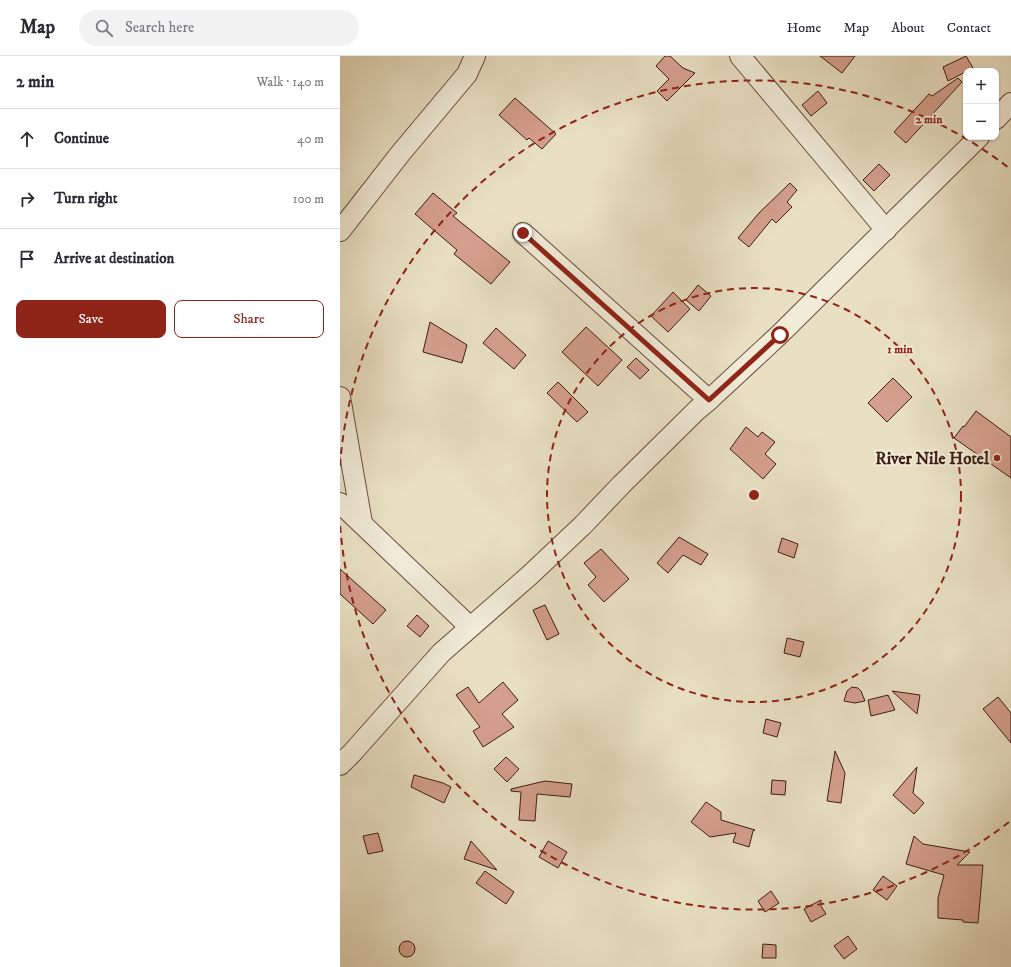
<!DOCTYPE html>
<html lang="en">
<head>
<meta charset="utf-8">
<style>
	body { margin:0; font-family:"IM FELL DW Pica",serif; background:#f2f2f3; color:#2b2b33 }
	.controls { position:absolute; right:12px; top:12px; display:grid; overflow:hidden; border-radius:8px; box-shadow:0 1px 3px #0004 }
	.controls button { width:36px; height:36px; display:grid; place-items:center; padding:0; border:0; border-bottom:1px solid #e1e1e2; background:#fff; color:#2b2b33; font:20px sans-serif }
	.stop { position:absolute; width:12px; height:12px; margin:-9px; border:3px solid #8f2418; border-radius:50%; background:#fff }
	.stop.end { background:#8f2418; border-color:#fff; box-shadow:0 1px 4px #0008 }
	.list { margin:0; padding:0; list-style:none }
	h2 { display:flex; justify-content:space-between; align-items:center; height:52px; margin:0; padding:0 16px; font-size:17px }
	h2 small { font-size:13px; font-weight:400; color:#7c7c81 }
	.list li { display:grid; grid-template-columns:26px 1fr auto; gap:12px; align-items:center; box-sizing:border-box; height:60px; padding:0 16px; border-top:1px solid #e1e1e2 }
	.list b { display:block; font-size:15px; white-space:nowrap }
	.list em { font-size:13px; font-style:normal; color:#7c7c81 }
	.actions { display:flex; gap:8px; padding:12px 16px }
	.actions a { flex:1; padding:9px 0; border:1px solid #8f2418; border-radius:8px; text-align:center; font-size:14px; color:#8f2418 }
	.actions .main { background:#8f2418; color:#fff }
	.icon { flex:none; width:22px; height:22px; fill:none; stroke:currentColor; stroke-width:2; stroke-linecap:round; stroke-linejoin:round }
	.map { position:relative; flex:none; width:671px; height:911px; overflow:hidden }
	header { display:flex; align-items:center; gap:24px; box-sizing:border-box; height:56px; padding:0 20px; background:#fff; border-bottom:1px solid #e1e1e2 }
	header strong { font-size:19px }
	nav { display:flex; gap:22px; margin-inline-start:auto; font-size:14px }
	.search { width:280px; height:36px; background:#f2f2f3; display:flex; align-items:center; gap:10px; box-sizing:border-box; padding:0 14px; border-radius:22px; color:#7c7c81; font-size:15px }
	main { display:flex }
	aside { flex:1; background:#fff }
	.map>svg:first-child { display:block }
</style>
</head>
<body>
<header>
<strong>Map</strong>
<div class="search"><svg class="icon" aria-label="search" viewBox="0 0 24 24"><circle cx="10" cy="10" r="6"/><path d="M15 15l6 6"/></svg>Search here</div>
<nav><a>Home</a><a>Map</a><a>About</a><a>Contact</a></nav>
</header>
<main>
<aside>
<h2>2 min<small>Walk · 140 m</small></h2>
<ul class="list">
<li><svg class="icon" aria-label="ahead" viewBox="0 0 24 24"><path d="M12 20V5M6 11l6-6 6 6"/></svg><div><b>Continue</b></div><em>40 m</em></li>
<li><svg class="icon" aria-label="right" viewBox="0 0 24 24"><path d="M7 20v-9h11M14 6l5 5-5 5"/></svg><div><b>Turn right</b></div><em>100 m</em></li>
<li><svg class="icon" aria-label="arrive" viewBox="0 0 24 24"><path d="M6 21V4h12l-3 4 3 4H6"/></svg><div><b>Arrive at destination</b></div></li>
</ul>
<div class="actions"><a class="main">Save</a><a>Share</a></div>
</aside>
<div class="map">
<svg width="671" height="911" viewBox="0 0 671 911">
	<rect width="100%" height="100%" fill="#e9e0c3"/>
	<filter id="stains"><feTurbulence type="fractalNoise" baseFrequency=".005" numOctaves="4"/><feColorMatrix values="0 0 0 0 .2 0 0 0 0 .09 0 0 0 0 .02 0 0 0 .5 -.17"/></filter>
	<radialGradient id="worn" r=".72"><stop offset=".6" stop-color="#630" stop-opacity="0"/><stop offset="1" stop-color="#630" stop-opacity=".3"/></radialGradient>
	<g fill="#d59f8d" stroke="#3c1d11">
		<polygon points="325,0 330,0 343,12 355,17 327,45 317,35 329,23 316,10"/>
		<polygon points="480,0 515,0 502,17"/>
		<polygon points="626,0 633,12 608,25 603,11"/>
		<polygon points="618,22 622,26 566,87 554,76 589,38 592,40"/>
		<polygon points="478,35 487,47 471,60 462,49"/>
		<polygon points="175,42 216,78 202,93 189,82 187,84 159,59"/>
		<polygon points="539,108 550,119 534,135 523,124"/>
		<polygon points="450,127 457,134 447,146 452,151 436,167 432,163 409,191 398,182 419,157"/>
		<polygon points="93,137 117,157 113,160 170,206 151,228 114,198 117,194 75,158"/>
		<polygon points="358,229 371,240 359,255 346,244"/>
		<polygon points="333,236 350,253 328,276 311,260"/>
		<polygon points="90,266 127,289 122,307 83,296"/>
		<polygon points="246,271 282,304 258,330 222,296"/>
		<polygon points="156,272 186,299 174,313 143,287"/>
		<polygon points="296,302 309,314 300,323 287,311"/>
		<polygon points="553,322 572,341 547,366 528,347"/>
		<polygon points="218,326 248,356 237,366 207,337"/>
		<polygon points="636,355 671,381 671,422 614,382 623,370 624,371"/>
		<polygon points="406,371 418,381 422,376 435,386 425,398 436,408 423,423 390,393"/>
		<polygon points="339,481 368,498 361,509 343,499 328,517 317,507"/>
		<polygon points="442,482 458,488 454,502 438,496"/>
		<polygon points="261,493 289,523 264,546 248,529 256,521 244,507"/>
		<polygon points="0,513 46,554 33,568 0,538"/>
		<polygon points="205,549 219,578 207,584 193,554"/>
		<polygon points="77,559 89,570 80,581 67,570"/>
		<polygon points="447,582 464,586 460,601 444,597"/>
		<polygon points="163,626 178,644 162,658 174,671 143,691 133,675 140,671 116,639 128,631 139,647"/>
		<polygon points="512,631 518,632 521,635 525,645 515,647 504,645 507,635"/>
		<polygon points="552,635 580,639 577,658"/>
		<polygon points="548,639 555,654 531,660 528,644"/>
		<polygon points="658,641 671,657 671,687 643,653"/>
		<polygon points="426,663 441,667 437,681 423,677"/>
		<polygon points="495,695 505,717 501,747 487,745"/>
		<polygon points="166,701 179,713 167,726 154,713"/>
		<polygon points="577,711 573,737 584,747 574,758 553,739"/>
		<polygon points="74,719 103,727 111,731 104,747 71,731"/>
		<polygon points="432,724 446,725 445,739 431,738"/>
		<polygon points="205,725 232,728 230,741 197,738 195,765 179,764 181,736 171,735 171,733"/>
		<polygon points="366,746 381,756 381,764 415,774 413,775 409,791 393,786 396,777 370,781 351,766"/>
		<polygon points="38,777 43,795 28,798 23,780"/>
		<polygon points="574,780 583,788 630,796 617,809 643,809 638,867 623,866 623,864 598,862 598,842 604,819 566,808"/>
		<polygon points="131,785 157,814 124,803"/>
		<polygon points="208,785 227,796 218,812 199,801"/>
		<polygon points="145,815 174,836 166,848 136,827"/>
		<polygon points="543,820 557,830 547,844 533,834"/>
		<polygon points="431,835 439,847 425,856 418,845"/>
		<polygon points="481,844 481,850 486,858 471,866 464,853"/>
		<polygon points="508,880 517,893 504,903 494,890"/>
		<circle cx="67" cy="893" r="8"/>
		<polygon points="423,888 436,889 436,902 422,902"/>
	</g>
	<g fill="none" stroke-linecap="round" stroke-linejoin="round">
		<defs>
			<g id="minor">
				<polyline points="400,0 546,174"/>
				<polyline points="656,63 671,47"/>
				<polyline points="0,175 60,98 127,18 135,0"/>
				<polyline points="183,177 369,344"/>
				<polyline points="0,341 22,467"/>
				<polyline points="0,447 130,571"/>
				<polyline points="0,709 12,697 101,597 190,519 243,469 281,429 357,354 369,344 439,279 639,81"/>
			</g>
		</defs>
		<use href="#minor" stroke="#674e3e" stroke-width="22"/>
		<use href="#minor" stroke="#f1ebd8" stroke-width="20"/>
	</g>
	<g fill="none" stroke-linecap="round" stroke-linejoin="round">
		<polyline stroke="#8f2418" stroke-width="5" points="183,177 369,344 440,279"/>
	</g>
	<g fill="none" stroke="#8f2418" stroke-width="2" stroke-dasharray="7 5">
		<circle cx="414" cy="439" r="207"/>
		<path d="M669 766A415 415 0 0 1 0 468M0 410A415 415 0 0 1 669 112"/>
	</g>
	<circle fill="#8f2418" stroke="#f1ebd8" stroke-width="1.5" cx="657" cy="402" r="4"/>
	<g text-anchor="middle" stroke-width="4" stroke-linejoin="round" paint-order="stroke">
		<g font-size="17" font-weight="bold" fill="#3c1d11" stroke="#f1ebd8" text-anchor="end">
			<text x="649" y="408">River Nile Hotel</text>
		</g>
	</g>
	<circle cx="414" cy="439" r="6" fill="#8f2418" stroke="#f1ebd8" stroke-width="2"/>
	<g font-size="12" text-anchor="middle" font-weight="bold" fill="#8f2418" stroke="#f1ebd8" stroke-width="4" stroke-linejoin="round" paint-order="stroke">
		<text x="589" y="67">2 min</text>
		<text x="560" y="297">1 min</text>
	</g>
	<rect width="100%" height="100%" filter="url(#stains)"/>
	<rect width="100%" height="100%" fill="url(#worn)"/>
</svg>
<div class="controls">
<button>+</button>
<button>−</button>
</div>
<div class="stop" style="left:440px;top:279px"></div>
<div class="stop end" style="left:183px;top:177px"></div>
</div>
</main>
</body>
</html>
